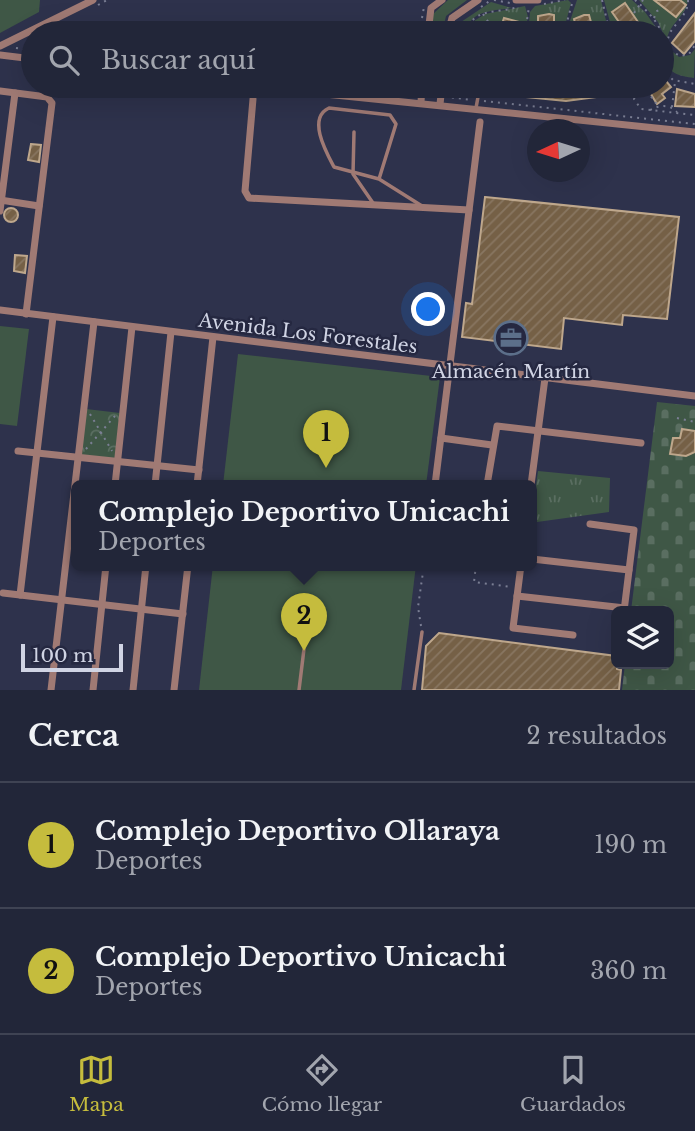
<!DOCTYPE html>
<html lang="es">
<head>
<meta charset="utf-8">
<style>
	body { margin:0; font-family:"Libre Baskerville",serif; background:#2e3244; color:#f1f3f6 }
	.controls { position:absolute; right:21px; bottom:21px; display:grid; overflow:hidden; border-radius:10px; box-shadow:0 7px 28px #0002 }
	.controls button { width:63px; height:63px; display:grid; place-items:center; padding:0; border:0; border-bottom:2px solid #3f4353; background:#222639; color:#f1f3f6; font:35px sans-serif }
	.compass { position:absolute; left:527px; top:119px; width:63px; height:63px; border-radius:50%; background:#222639; box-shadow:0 7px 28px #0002; rotate:266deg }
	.scale { position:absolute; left:21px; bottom:18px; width:102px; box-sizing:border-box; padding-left:7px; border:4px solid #d0d4e4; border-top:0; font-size:19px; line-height:24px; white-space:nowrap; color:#d0d4e4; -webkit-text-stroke:5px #252841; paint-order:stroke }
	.you { position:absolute; left:429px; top:310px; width:24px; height:24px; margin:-18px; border:5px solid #fff; border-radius:50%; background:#1a73e8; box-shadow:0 0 0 10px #1a73e833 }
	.badge { display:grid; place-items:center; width:46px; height:46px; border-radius:50%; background:#c5bc3d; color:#111; font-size:23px; font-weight:700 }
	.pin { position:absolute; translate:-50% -58px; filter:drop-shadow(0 2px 4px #0008) }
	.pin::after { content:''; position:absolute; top:37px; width:24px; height:21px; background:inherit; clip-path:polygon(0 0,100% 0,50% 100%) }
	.popup { position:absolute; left:71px; top:480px; width:466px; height:91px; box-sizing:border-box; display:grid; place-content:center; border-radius:10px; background:#222639; filter:drop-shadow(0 2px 5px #0005); font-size:23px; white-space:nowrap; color:#a2a5ae }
	.popup b { font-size:26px; color:#f1f3f6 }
	.popup::after { content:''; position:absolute; left:50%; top:100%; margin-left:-14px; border:14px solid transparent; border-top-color:#222639 }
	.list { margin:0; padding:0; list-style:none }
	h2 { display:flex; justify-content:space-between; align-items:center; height:91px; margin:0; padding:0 28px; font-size:30px }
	h2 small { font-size:23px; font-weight:400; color:#a2a5ae }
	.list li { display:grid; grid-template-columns:46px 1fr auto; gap:21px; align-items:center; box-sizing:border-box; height:126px; padding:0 28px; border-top:2px solid #3f4353 }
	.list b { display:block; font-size:26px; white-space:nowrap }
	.list p { margin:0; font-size:23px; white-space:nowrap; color:#a2a5ae }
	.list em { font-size:23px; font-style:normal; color:#a2a5ae }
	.icon { flex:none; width:38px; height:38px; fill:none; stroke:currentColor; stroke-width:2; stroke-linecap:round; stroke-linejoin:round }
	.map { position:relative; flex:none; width:695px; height:690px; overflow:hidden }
	.search { position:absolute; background:#222639; box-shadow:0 7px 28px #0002; left:21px; right:21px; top:21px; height:77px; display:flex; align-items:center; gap:18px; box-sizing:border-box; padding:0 24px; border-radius:38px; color:#a2a5ae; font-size:26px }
	.sheet { height:343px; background:#222639 }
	nav { display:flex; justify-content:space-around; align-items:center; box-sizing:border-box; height:98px; border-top:2px solid #3f4353; background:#222639; font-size:19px; color:#a2a5ae }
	nav a { display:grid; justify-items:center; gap:4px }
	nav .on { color:#c5bc3d }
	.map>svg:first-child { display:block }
</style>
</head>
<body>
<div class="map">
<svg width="695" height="690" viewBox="0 0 695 690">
	<defs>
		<pattern id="grass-tufts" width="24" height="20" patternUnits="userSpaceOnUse" patternTransform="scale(1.75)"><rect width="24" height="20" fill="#3f5746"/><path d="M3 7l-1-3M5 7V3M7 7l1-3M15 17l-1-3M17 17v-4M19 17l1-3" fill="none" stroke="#5a6e61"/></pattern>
		<pattern id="cemetery-stones" width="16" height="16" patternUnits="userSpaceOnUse" patternTransform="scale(1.75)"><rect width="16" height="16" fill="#3f5746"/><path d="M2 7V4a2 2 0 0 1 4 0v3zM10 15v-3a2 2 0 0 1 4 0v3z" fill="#5a6e61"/></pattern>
		<pattern id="park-crowns" width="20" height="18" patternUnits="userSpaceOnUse" patternTransform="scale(1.75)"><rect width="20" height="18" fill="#3f5746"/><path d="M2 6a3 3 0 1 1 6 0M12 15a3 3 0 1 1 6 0" fill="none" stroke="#5a6e61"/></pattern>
		<pattern id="building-hatch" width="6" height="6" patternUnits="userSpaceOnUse" patternTransform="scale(1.75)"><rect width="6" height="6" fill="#756046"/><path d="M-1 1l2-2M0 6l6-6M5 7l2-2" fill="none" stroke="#887661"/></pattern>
	</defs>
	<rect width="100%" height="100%" fill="#2e324c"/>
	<g fill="url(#grass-tufts)">
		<polygon points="448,0 467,0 446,16 442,33 432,33 433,14"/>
		<polygon points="568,0 571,3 563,33 528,33 530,12 535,6"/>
		<polygon points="577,0 601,0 609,33 566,33"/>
		<polygon points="604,0 632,0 645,12 660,33 613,33"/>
		<path d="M 639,0 L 688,0 C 686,18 667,24 667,42 L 658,22 Z"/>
		<path d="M 491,2 L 512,8 C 494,11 468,10 467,33 L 457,33 L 458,24 Z"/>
		<polygon points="525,6 528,17 524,33 469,33 471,23 485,14"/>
		<path d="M 666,46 L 679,57 L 690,55 L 695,49 L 694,78 C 679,76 672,74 662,61 Z"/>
		<polygon points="538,471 610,478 609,512 537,522 532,516"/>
	</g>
	<polygon fill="url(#cemetery-stones)" points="657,402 695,406 695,690 622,690 625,664 669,664 669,611 631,611"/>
	<polygon fill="url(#park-crowns)" points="86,409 120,413 115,459 81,455"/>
	<g fill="#3f5746">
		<polygon points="0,0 40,0 39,12 0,33"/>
		<polygon points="0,326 29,329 17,426 0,424"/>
		<polygon points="238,354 440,377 426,485 223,485"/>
		<polygon points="213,565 416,565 401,690 199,690"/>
	</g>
	<g fill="url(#building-hatch)" stroke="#bea78c" stroke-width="2">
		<polygon points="654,0 680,0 686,5 676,17"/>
		<polygon points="625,3 638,22 646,33 626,32 612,12"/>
		<polygon points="695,13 695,41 684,54 672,43"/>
		<polygon points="549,14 554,15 554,33 538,33 538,16"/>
		<polygon points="584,15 589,15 594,33 578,33 574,19"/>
		<polygon points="504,18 519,22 516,33 499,33"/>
		<polygon points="662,76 671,87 662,94 665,98 657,104 646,86 662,86"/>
		<polygon points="518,86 636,86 636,87 604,96 566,101 515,96 519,91"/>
		<polygon points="677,89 695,94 695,107 675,106"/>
		<polygon points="31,144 41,145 39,162 28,160"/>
		<polygon points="485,197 679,217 667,319 623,315 622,325 564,318 561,349 462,337 466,303 472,304"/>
		<circle cx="11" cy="215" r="7"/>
		<polygon points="15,255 27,256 25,273 14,271"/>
		<polygon points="682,429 695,431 695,452 686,456 670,454 673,438 680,438"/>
		<polygon points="439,633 616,656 617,669 621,670 619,690 422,690 426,646"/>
	</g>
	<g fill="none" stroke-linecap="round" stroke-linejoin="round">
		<g stroke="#7b7f94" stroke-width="2" stroke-dasharray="2 5" stroke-linecap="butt">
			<polyline points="494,0 510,3"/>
			<polyline points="602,0 610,33"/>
			<path d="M 635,0 C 650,13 671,34 662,55"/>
			<path d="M 688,0 C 689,22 657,30 672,52 L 681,56 L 689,54 L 695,45"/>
			<polyline points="544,4 565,0"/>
			<polyline points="98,5 107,0"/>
			<polyline points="481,7 491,0"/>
			<polyline points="634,13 643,0"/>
			<polyline points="483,14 491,26 499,29"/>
			<polyline points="422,18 424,7"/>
			<polyline points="654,18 657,11 663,9"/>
			<polyline points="529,29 537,28"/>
			<polyline points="597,29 603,31 614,26 617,20"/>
			<path d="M 468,33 C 470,7 498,14 517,7"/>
			<polyline points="525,33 529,7"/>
			<polyline points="564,33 573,0"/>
			<polyline points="648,33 657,24"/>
			<polyline points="16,48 33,51"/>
			<polyline points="662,68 673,80 695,84"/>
			<polyline points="336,86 415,94"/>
			<polyline points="450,86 449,97 471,100"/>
			<polyline points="642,86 634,99 641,109 695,115"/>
			<polyline points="646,86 644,87 658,106"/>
			<polyline points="484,101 695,124"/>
			<polyline points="672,107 675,82"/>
			<path d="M 650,110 C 660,105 669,104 677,112"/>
			<polyline points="90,414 112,451"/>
			<polyline points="677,418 695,422"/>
			<polyline points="86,449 115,416"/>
			<polyline points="476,565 474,582 512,587"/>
			<polyline points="421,626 418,607 424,565"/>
		</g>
		<g stroke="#a07a74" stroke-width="3.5">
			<polyline points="479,87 515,90"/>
			<polyline points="476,108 480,86"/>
			<polyline points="354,132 353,174 373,203"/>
			<path d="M 379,179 L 396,124 L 390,115 L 329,108 C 307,118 326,152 334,167 L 379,179 L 422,206"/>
			<polyline points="299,690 309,608"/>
			<polyline points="414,690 422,632"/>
		</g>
		<g stroke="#a07a74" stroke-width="7">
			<polyline points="516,0 538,0"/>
			<polyline points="428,33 431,8 442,0"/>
			<polyline points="448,33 452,18 478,0"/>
			<polyline points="0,46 93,0"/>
			<polyline points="0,55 33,59"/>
			<polyline points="248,86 695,132"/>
			<polyline points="0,91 47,97 52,103 26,314"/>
			<polyline points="253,99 245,191 249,198 469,210"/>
			<polyline points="421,102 422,86"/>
			<polyline points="440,104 442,86"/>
			<polyline points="0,200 39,206"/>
			<polyline points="0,211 15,93"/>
			<polyline points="0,310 695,396"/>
			<polyline points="441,438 492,445"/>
			<polyline points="18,451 199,470"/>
			<polyline points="115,485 132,327"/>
			<polyline points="155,485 171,332"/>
			<polyline points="197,485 213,337"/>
			<polyline points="435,485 480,122"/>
			<polyline points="487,485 497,426 641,443"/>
			<polyline points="531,485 545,378"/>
			<polyline points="590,524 634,530 624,611"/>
			<polyline points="532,559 629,570"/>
			<polyline points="521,565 513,628 573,635"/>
			<polyline points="3,593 183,614"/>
			<polyline points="20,595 53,317"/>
			<polyline points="517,596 625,608"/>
			<polyline points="51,690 94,322"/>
			<polyline points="93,690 106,565"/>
			<polyline points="133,690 146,565"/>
			<polyline points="174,690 188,565"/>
		</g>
	</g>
	<defs>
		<symbol id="office-ring" viewBox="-11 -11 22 22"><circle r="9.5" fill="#252841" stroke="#5c6f8a" stroke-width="1.5"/><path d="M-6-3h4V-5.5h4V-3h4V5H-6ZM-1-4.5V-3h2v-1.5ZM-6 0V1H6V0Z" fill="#5c6f8a"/></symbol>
	</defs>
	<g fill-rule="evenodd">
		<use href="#office-ring" x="492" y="319" width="38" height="38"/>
	</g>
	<g text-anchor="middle" stroke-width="5" stroke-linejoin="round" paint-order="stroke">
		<g font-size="19" fill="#d0d4e4" stroke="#252841">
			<text transform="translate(308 333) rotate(7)" y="7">Avenida Los Forestales</text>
		</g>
		<g font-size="19" fill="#d0d4e4" stroke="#252841">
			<text x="511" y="378">Almacén Martín</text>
		</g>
	</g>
</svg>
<div class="controls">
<button><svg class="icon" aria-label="layers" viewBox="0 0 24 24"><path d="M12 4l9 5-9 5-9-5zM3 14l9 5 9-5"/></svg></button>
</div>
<svg class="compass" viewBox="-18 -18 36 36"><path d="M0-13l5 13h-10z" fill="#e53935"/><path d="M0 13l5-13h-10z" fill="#a2a5ae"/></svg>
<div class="scale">100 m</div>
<div class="you"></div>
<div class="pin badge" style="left:326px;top:468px">1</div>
<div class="pin badge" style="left:304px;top:651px">2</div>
<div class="popup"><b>Complejo Deportivo Unicachi</b>Deportes</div>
<div class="search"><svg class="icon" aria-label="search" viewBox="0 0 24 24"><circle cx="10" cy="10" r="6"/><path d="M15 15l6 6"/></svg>Buscar aquí</div>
</div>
<section class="sheet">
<h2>Cerca<small>2 resultados</small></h2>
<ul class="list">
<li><span class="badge">1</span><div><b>Complejo Deportivo Ollaraya</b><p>Deportes</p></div><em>190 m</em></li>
<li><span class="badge">2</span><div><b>Complejo Deportivo Unicachi</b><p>Deportes</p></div><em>360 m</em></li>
</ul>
</section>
<nav>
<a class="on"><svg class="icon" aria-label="map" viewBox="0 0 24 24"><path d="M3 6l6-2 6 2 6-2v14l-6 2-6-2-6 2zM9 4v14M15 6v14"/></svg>Mapa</a>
<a><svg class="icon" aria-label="directions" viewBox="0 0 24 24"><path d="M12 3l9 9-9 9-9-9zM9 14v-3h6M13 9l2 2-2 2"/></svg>Cómo llegar</a>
<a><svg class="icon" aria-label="saved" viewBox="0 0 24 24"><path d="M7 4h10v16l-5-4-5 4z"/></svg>Guardados</a>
</nav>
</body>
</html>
